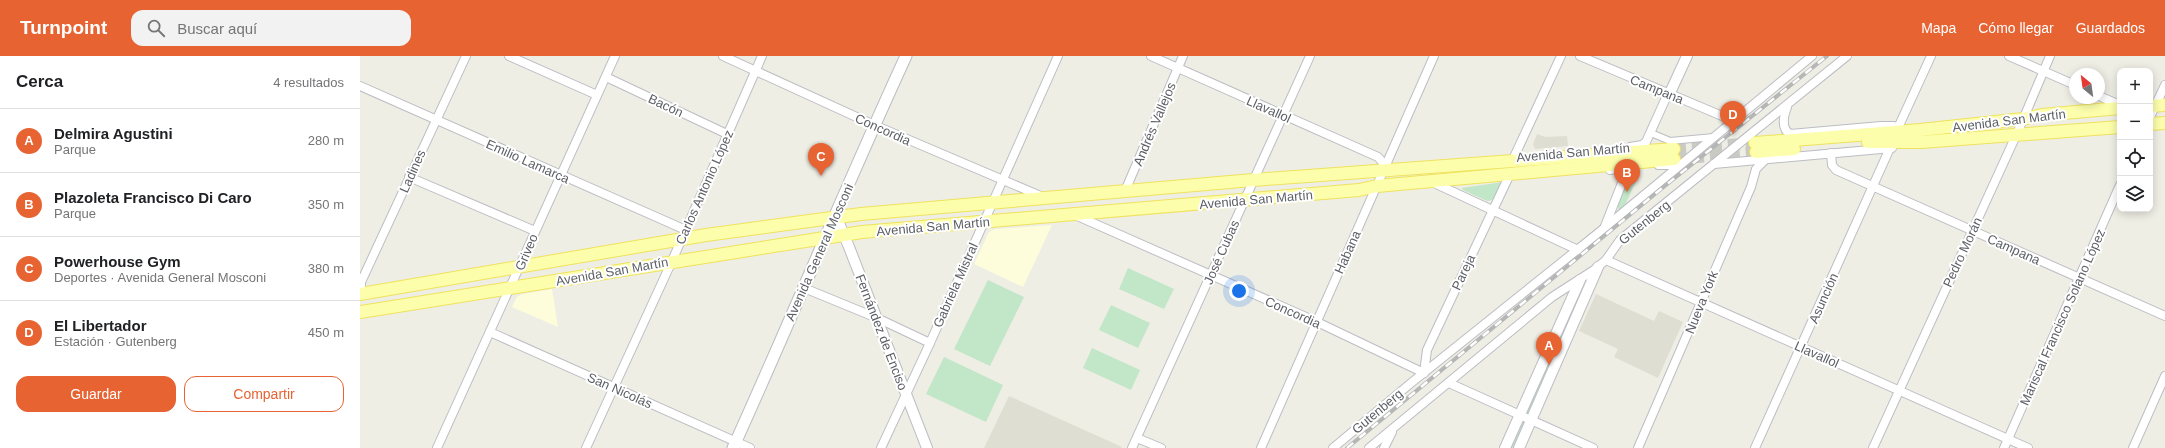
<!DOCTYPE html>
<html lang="es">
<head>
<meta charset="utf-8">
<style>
	body { margin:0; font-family:Arial,sans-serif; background:#f2f2f2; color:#202124 }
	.controls { position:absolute; right:12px; top:12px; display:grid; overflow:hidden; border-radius:8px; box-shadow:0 2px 10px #0003 }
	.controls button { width:36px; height:36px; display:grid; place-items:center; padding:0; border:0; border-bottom:1px solid #e0e0e0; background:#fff; color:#202124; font:20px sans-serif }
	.compass { position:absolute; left:1709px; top:12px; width:36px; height:36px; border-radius:50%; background:#fff; box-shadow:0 2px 10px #0003; rotate:331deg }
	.you { position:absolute; left:879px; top:235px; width:14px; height:14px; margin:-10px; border:3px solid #fff; border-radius:50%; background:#1a73e8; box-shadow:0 0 0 6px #1a73e833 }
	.badge { display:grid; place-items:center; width:26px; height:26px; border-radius:50%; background:#e76332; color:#fff; font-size:13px; font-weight:700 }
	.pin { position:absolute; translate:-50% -33px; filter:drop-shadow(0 1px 2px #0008) }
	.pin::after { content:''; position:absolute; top:21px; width:14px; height:12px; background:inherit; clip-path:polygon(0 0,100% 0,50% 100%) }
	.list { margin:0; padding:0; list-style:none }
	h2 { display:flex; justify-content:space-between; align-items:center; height:52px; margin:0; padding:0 16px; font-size:17px }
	h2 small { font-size:13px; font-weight:400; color:#757577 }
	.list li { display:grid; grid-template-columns:26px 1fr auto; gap:12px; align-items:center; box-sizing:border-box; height:64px; padding:0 16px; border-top:1px solid #e0e0e0 }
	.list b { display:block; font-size:15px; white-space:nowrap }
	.list p { margin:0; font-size:13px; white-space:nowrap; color:#757577 }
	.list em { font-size:13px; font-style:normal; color:#757577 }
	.actions { display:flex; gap:8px; padding:12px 16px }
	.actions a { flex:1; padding:9px 0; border:1px solid #e76332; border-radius:12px; text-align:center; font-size:14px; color:#e76332 }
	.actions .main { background:#e76332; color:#fff }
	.icon { flex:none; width:22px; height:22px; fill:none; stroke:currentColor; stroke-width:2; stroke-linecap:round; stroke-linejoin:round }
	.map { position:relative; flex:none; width:1805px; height:392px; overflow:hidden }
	header { display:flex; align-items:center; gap:24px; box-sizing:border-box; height:56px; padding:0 20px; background:#e76332; color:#fff }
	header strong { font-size:19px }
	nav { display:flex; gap:22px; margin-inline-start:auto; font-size:14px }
	.search { width:280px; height:36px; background:#f2f2f2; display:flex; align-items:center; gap:10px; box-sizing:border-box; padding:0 14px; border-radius:12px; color:#757577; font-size:15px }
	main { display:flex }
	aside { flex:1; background:#fff }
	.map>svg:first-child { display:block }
</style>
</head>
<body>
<header>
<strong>Turnpoint</strong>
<div class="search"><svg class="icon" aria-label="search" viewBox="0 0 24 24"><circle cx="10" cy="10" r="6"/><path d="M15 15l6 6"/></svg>Buscar aquí</div>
<nav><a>Mapa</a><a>Cómo llegar</a><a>Guardados</a></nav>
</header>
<main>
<aside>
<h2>Cerca<small>4 resultados</small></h2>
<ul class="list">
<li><span class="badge">A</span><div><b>Delmira Agustini</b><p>Parque</p></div><em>280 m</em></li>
<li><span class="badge">B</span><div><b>Plazoleta Francisco Di Caro</b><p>Parque</p></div><em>350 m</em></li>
<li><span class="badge">C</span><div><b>Powerhouse Gym</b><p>Deportes · Avenida General Mosconi</p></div><em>380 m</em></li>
<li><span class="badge">D</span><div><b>El Libertador</b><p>Estación · Gutenberg</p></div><em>450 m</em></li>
</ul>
<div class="actions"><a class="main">Guardar</a><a>Compartir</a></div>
</aside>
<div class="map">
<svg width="1805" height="392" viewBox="0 0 1805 392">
	<rect width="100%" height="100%" fill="#efeee5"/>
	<g fill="#fdfcdb">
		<polygon points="692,169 663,231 614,208 629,176 635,173"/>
		<polygon points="192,233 198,271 152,251 157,241 162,238"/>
	</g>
	<g fill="#dfded3">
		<polygon points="1177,78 1185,81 1207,80 1208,90 1175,93 1173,88"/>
		<polygon points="1236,238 1294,265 1299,255 1323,266 1298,322 1254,301 1258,293 1219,275"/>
		<polygon points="649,340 762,391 761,392 624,392"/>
	</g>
	<g fill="#c1e6c8">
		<polygon points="1281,114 1265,149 1259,154 1257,150 1269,123 1267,115"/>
		<polygon points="1143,126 1133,144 1127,145 1103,134 1102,132"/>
		<polygon points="768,212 814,233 804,253 759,233"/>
		<polygon points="628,224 664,241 630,310 594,293"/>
		<polygon points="751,249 790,267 778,292 739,274"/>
		<polygon points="1208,252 1218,257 1159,392 1145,392"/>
		<polygon points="732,292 780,314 771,334 723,312"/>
		<polygon points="584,301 643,329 626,366 566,338"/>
	</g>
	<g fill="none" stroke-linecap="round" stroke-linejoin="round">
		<g stroke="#cacac5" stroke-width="12" stroke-dasharray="12 6" stroke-linecap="butt">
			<polyline points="1314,93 1395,87"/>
			<polyline points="1314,103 1396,96"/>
		</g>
		<defs>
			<g id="pedestrian">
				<polyline points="1291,77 1310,85 1354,81"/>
				<polyline points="1298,110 1319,110"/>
			</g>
			<g id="minor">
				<polyline points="149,0 237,39"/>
				<polyline points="363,0 514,69 683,141"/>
				<polyline points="791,0 1018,101 1025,109"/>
				<polyline points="1220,0 1374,65"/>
				<polyline points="1649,0 1715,29"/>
				<polyline points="246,21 367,78"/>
				<polyline points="0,30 328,175"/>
				<polyline points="1739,40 1760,49"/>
				<path d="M 1427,51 C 1424,59 1420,72 1430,78 L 1521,70 L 1534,70 L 1537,74 L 1571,0"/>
				<polyline points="1790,61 1805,29"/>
				<polyline points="1270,91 1282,89 1286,86 1305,44 1309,39"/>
				<polyline points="1471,97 1472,109 1476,114 1805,260"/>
				<polyline points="1155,99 1201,0"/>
				<polyline points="1354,108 1532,92"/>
				<polyline points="49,121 175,175"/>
				<polyline points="1072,126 1218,194"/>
				<polyline points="765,135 823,0"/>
				<polyline points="715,159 955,265 1064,317"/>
				<polyline points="1245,170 1264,122 1258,113 1250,114"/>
				<polyline points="1246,204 1668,392"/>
				<polyline points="1,226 106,0"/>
				<polyline points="444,232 517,262 570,287"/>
				<polyline points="130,276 390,392"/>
				<polyline points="1064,317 1067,294 1150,118 1153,118"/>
				<polyline points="1089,327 1233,392"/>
				<polyline points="777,382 801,392"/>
				<polyline points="77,392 255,0"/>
				<polyline points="226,392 312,205 402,0"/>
				<polyline points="521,392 570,287 698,0"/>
				<polyline points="772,392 950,0"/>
				<polyline points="901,392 1074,0"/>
				<polyline points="973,392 1051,327 1237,178 1452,0"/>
				<polyline points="1009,392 1192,241 1234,214 1246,204 1260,184 1487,0"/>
				<polyline points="1024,392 1032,376"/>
				<polyline points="1278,392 1391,131 1396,113 1406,103"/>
				<polyline points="1395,392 1530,92"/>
				<polyline points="1513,392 1659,73 1690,0"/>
				<polyline points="1644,392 1760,129"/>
				<polyline points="1773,392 1805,320"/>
			</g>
			<g id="tertiary">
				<polyline points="1309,39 1327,0"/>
				<polyline points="476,160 489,191 567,392"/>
				<polyline points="0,225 0,230"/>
				<polyline points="1145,392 1220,224"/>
				<polyline points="1159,392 1238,211"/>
			</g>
			<path id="secondary" d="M 373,392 C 432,262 486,130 546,0"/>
			<g id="primary">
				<polyline points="1790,50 1805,49"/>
				<polyline points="1790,68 1805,67"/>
				<polyline points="1508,86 1561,86 1760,71"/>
				<polyline points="1395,87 1560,74 1663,63 1682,59 1760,52"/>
				<polyline points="1396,96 1434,93"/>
				<polyline points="0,238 346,179 501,158 893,124 1314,93"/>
				<polyline points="0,256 502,176 999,134 1017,130 1314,103"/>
			</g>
		</defs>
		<use href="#pedestrian" stroke="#bcbdc3" stroke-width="8"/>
		<use href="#minor" stroke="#bcbdc3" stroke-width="10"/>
		<use href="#tertiary" stroke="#bcbdc3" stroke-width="12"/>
		<use href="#secondary" stroke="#babcc2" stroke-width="13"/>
		<use href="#primary" stroke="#efe25d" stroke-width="14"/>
		<use href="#pedestrian" stroke="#fff" stroke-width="6"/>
		<use href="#minor" stroke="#fff" stroke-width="8"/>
		<use href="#tertiary" stroke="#fff" stroke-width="10"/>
		<use href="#secondary" stroke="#fff" stroke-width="11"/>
		<use href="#primary" stroke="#fcfeab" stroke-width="12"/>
		<defs>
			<polyline id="rail" points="987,392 1301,133 1467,0"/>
		</defs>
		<use href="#rail" stroke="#b5b6b6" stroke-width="4"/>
		<use href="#rail" stroke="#fff" stroke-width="2.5" stroke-dasharray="8" stroke-linecap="butt"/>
	</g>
	<g text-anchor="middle" stroke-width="4" stroke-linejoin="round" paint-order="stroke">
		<g font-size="13" fill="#5c5f65" stroke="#fff">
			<text transform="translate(1297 33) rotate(22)" y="5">Campana</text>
			<text transform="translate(306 49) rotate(25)" y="5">Bacón</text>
			<text transform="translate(909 53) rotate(24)" y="5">Llavallol</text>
			<text transform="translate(1649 64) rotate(-7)" y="5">Avenida San Martín</text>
			<text transform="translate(794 68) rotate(-67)" y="5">Andrés Vallejos</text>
			<text transform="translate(523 73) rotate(24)" y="5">Concordia</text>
			<text transform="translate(1213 96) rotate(-5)" y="5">Avenida San Martín</text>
			<text transform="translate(168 105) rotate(24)" y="5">Emilio Lamarca</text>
			<text transform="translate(52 115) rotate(-66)" y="5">Ladines</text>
			<text transform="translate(344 131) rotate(-66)" y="5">Carlos Antonio López</text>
			<text transform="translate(896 143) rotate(-5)" y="5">Avenida San Martín</text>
			<text transform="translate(1284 166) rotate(-39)" y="5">Gutenberg</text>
			<text transform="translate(573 170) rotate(-5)" y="5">Avenida San Martín</text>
			<text transform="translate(1654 193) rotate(24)" y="5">Campana</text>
			<text transform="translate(166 196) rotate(-67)" y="5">Griveo</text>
			<text transform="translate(459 196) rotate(-66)" y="5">Avenida General Mosconi</text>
			<text transform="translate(861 196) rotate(-66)" y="5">José Cubas</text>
			<text transform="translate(987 196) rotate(-66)" y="5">Habana</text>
			<text transform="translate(1602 196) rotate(-65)" y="5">Pedro Morán</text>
			<text transform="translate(252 215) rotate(-10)" y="5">Avenida San Martín</text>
			<text transform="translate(1103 216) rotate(-65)" y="5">Pareja</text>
			<text transform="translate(595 229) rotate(-66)" y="5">Gabriela Mistral</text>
			<text transform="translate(1463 242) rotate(-66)" y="5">Asunción</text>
			<text transform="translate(1341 246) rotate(-68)" y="5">Nueva York</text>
			<text transform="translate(933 256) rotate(24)" y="5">Concordia</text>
			<text transform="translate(1702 261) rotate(-66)" y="5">Mariscal Francisco Solano López</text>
			<text transform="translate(522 276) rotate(69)" y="5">Fernández de Enciso</text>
			<text transform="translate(1457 298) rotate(24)" y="5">Llavallol</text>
			<text transform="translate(260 334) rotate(24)" y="5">San Nicolás</text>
			<text transform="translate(1017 355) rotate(-40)" y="5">Gutenberg</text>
		</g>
	</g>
</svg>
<div class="controls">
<button>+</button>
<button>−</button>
<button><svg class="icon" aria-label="locate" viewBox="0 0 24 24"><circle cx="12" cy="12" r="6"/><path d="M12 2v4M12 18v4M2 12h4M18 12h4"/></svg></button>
<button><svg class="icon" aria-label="layers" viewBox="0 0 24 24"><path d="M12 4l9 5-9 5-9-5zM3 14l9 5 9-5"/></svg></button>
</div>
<svg class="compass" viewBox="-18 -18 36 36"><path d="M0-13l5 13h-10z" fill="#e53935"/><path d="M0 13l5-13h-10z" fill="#757577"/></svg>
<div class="you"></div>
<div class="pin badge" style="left:1189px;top:309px">A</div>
<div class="pin badge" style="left:1267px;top:136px">B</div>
<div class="pin badge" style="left:461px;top:120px">C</div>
<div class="pin badge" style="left:1373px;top:78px">D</div>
</div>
</main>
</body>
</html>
